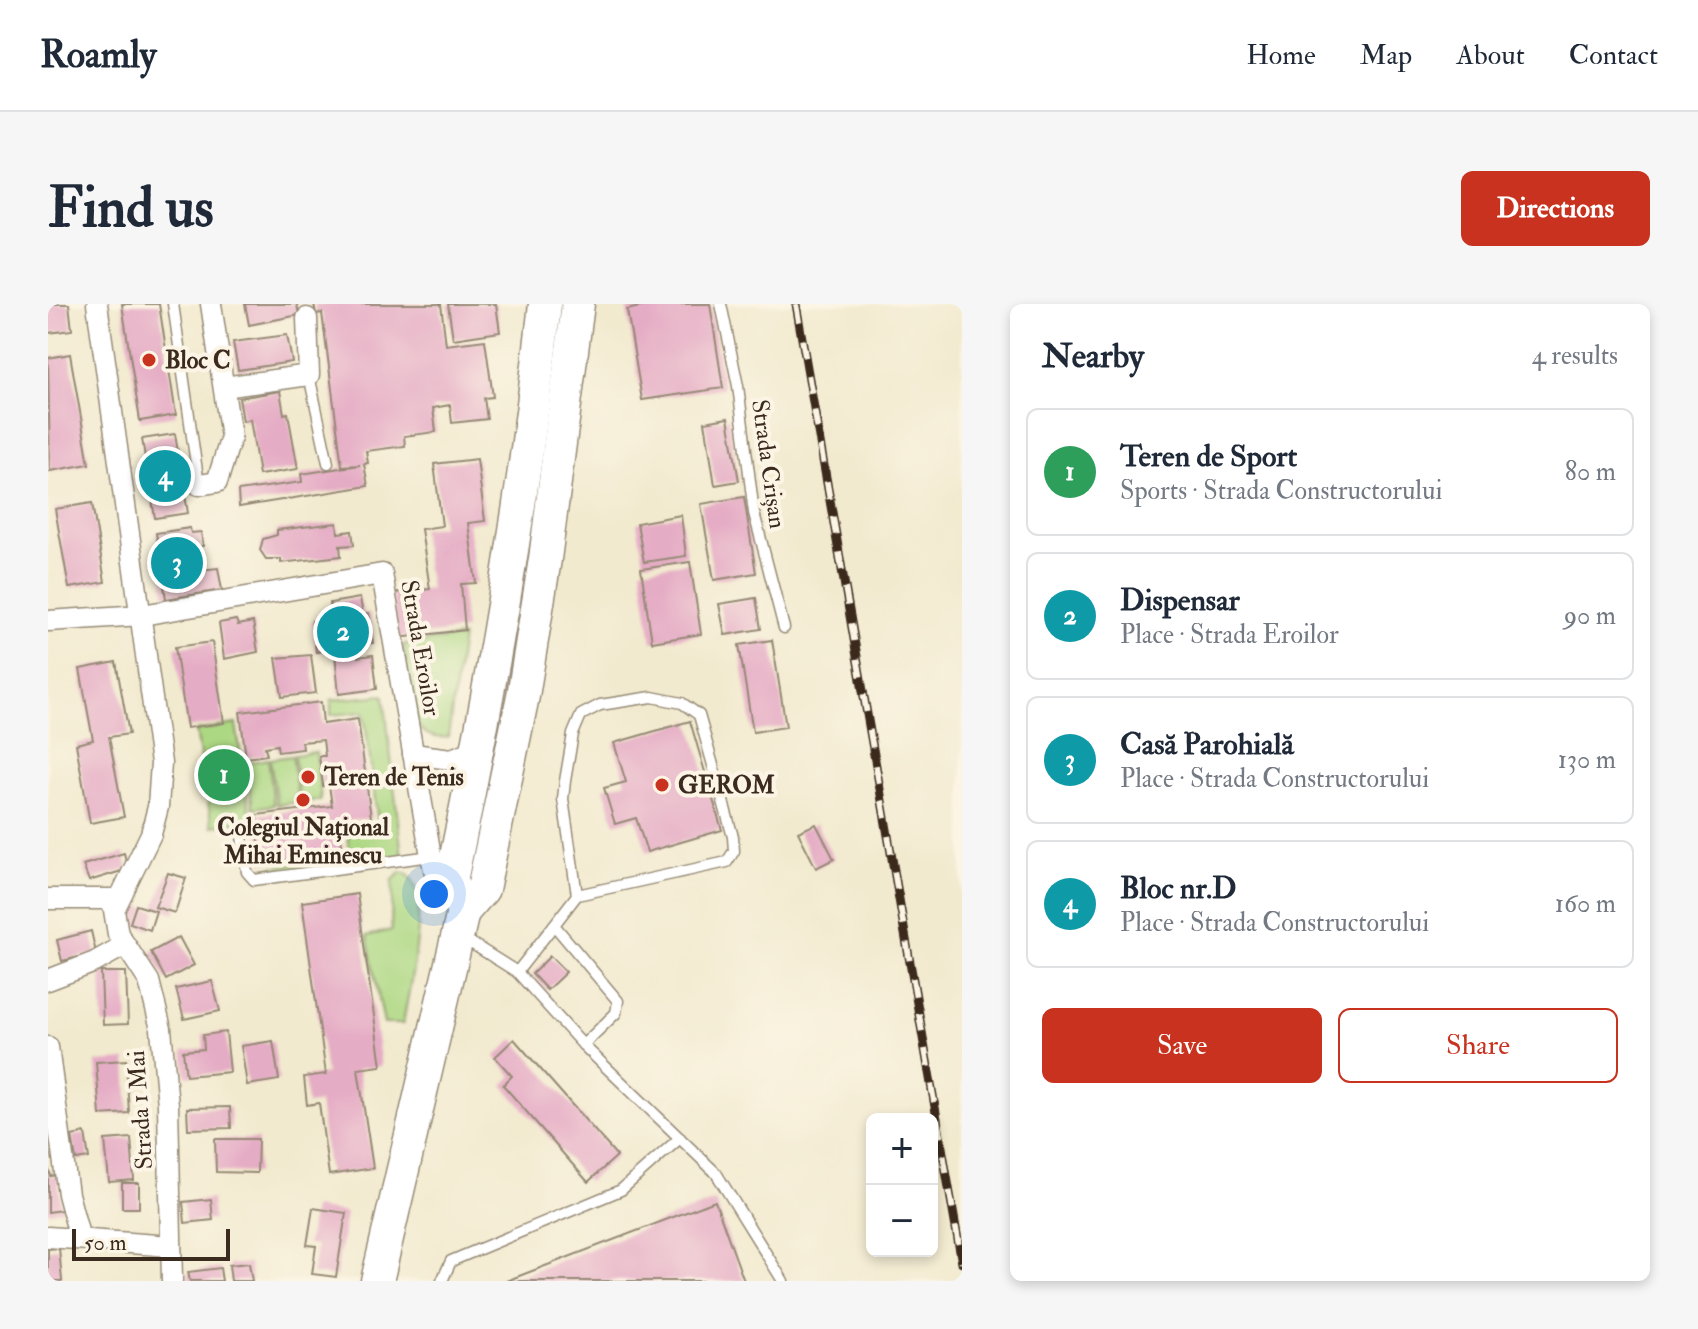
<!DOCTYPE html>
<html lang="en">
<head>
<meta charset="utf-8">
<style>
	body { margin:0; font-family:"IM FELL Double Pica",serif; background:#f6f6f7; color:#1f2937 }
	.controls { position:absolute; right:24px; bottom:24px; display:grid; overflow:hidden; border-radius:12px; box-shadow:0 4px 12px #0003 }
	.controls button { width:72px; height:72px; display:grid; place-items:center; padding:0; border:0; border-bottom:2px solid #e0e1e3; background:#fff; color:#1f2937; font:40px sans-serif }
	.scale { position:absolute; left:24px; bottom:20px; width:158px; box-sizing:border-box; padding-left:8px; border:4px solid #3b2a1e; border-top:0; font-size:22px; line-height:28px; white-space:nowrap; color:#3b2a1e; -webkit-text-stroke:6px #fcf5e5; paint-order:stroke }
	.you { position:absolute; left:386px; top:590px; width:28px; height:28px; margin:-20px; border:6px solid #fff; border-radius:50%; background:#1a73e8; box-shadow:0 0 0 12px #1a73e833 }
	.badge { display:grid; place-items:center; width:52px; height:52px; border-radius:50%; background:#c8321e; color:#fff; font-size:26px; font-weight:700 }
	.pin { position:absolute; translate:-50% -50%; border:4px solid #fff; box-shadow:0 2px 8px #0006 }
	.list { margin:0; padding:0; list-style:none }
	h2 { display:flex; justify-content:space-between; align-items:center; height:104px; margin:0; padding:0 32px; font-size:34px }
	h2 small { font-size:26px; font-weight:400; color:#747a83 }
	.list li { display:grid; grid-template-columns:52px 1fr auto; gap:24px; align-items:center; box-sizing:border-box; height:128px; margin:0 16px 16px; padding:0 16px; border:2px solid #e0e1e3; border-radius:12px }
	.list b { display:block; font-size:30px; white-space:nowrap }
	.list p { margin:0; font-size:26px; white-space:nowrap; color:#747a83 }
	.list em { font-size:26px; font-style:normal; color:#747a83 }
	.actions { display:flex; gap:16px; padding:24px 32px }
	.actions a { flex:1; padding:18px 0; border:2px solid #c8321e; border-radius:12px; text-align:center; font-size:28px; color:#c8321e }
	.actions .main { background:#c8321e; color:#fff }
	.map { position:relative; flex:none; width:914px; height:977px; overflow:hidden; border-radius:12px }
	header { display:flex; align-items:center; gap:48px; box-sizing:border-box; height:112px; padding:0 40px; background:#fff; border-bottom:2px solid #e0e1e3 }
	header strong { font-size:38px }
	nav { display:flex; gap:44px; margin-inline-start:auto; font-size:28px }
	.intro { display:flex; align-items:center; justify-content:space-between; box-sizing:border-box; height:192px; padding:0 48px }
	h1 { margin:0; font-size:56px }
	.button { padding:20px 36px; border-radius:12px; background:#c8321e; color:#fff; font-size:28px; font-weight:700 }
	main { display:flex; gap:48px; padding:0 48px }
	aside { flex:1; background:#fff; border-radius:12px; box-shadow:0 4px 12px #0003 }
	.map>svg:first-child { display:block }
</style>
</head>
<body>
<header>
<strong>Roamly</strong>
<nav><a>Home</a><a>Map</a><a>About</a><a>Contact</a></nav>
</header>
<div class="intro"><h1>Find us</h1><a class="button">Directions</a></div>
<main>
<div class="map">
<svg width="914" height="977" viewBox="0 0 914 977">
	<rect width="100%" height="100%" fill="#fcf5e5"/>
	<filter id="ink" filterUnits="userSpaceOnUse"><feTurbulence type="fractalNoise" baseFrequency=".0125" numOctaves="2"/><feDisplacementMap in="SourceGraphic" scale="16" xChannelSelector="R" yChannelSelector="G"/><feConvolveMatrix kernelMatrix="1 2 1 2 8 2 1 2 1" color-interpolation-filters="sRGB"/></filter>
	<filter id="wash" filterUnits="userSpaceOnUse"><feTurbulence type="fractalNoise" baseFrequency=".006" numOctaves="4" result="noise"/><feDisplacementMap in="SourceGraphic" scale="32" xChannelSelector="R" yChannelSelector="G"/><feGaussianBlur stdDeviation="1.8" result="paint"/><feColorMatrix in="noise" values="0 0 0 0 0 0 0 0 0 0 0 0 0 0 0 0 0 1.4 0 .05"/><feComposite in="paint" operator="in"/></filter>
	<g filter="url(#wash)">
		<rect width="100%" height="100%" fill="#f2eacf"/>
		<g fill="#add883" stroke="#748150" stroke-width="2">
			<path d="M 414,333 L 400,433 C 353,440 360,372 356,340 Z"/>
			<polygon points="336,391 354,553 215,571 214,564 302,552 299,525 330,520 316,408 283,411 283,396"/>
			<polygon points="188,420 203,516 164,522 148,427"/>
			<polygon points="268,448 273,496 252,498 246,451"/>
			<polygon points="244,452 250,498 229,501 222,455"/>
			<polygon points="220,455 226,501 205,504 198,459"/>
			<path d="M 353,568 C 389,573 359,692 355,720 L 336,720 L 319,632 L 344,626 C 341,607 347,594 344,577 Z"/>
		</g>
		<g id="blocks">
			<g fill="#e5acc5">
				<polygon points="0,0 21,0 24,26 0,29"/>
				<polygon points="74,0 111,0 128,111 92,117"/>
				<polygon points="197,0 249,0 251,11 201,21"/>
				<polygon points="266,0 393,0 398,41 437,36 445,93 436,94 439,115 404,119 402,101 385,104 388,128 356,132 357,142 318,147 320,159 316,160 320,182 191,203 190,187 254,178 253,170 312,161 294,162 274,9 268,10"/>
				<polygon points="400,0 448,0 452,28 405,35"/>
				<polygon points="604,0 662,0 675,84 594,96 579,6"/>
				<polygon points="239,31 244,58 190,66 185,38"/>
				<polygon points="22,50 41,160 2,167 0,54"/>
				<polygon points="232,87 236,110 240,109 250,165 211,171 202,115 195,117 191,94"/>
				<polygon points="680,114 691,177 667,181 657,118"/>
				<polygon points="127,130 140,209 107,214 94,135"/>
				<polygon points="429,155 437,217 420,219 428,279 413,280 417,326 350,334 344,289 382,285 373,225 394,222 386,160"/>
				<polygon points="696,193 708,269 666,276 653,200"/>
				<polygon points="44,199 57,278 21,284 7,205"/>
				<polygon points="633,211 638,252 596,258 589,219"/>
				<polygon points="289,219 290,229 304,227 306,241 292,242 293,252 233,259 233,255 218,255 212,246 215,235 229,231 229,226"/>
				<polygon points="142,224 143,229 153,228 155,242 140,244 142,255 152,266 170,264 174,286 118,295 108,229"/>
				<polygon points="642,258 653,330 604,338 593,265"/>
				<polygon points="312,294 315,311 321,309 325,339 268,348 264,317 283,315 282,299"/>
				<polygon points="708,294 713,325 677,331 671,300"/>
				<polygon points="188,316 190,321 205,318 210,348 176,355 171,319"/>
				<polygon points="724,336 738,423 705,428 691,341"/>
				<polygon points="164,338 176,419 139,424 127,343"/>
				<polygon points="308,346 310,353 325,351 329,385 291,390 287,349"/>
				<polygon points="263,351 268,389 234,393 228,354"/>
				<polygon points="68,358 81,430 61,433 76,513 42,519 28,440 45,436 32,365"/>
				<polygon points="273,398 275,420 310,415 323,514 291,518 295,549 214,559 208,511 284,502 281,481 275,482 271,452 277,452 275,436 254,438 255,445 230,448 229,441 217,443 219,451 198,454 192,408"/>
				<polygon points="642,417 674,526 599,548 588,514 567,520 556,484 578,478 566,439"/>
				<polygon points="768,520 786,555 768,564 750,528"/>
				<polygon points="76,549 80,565 41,577 35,561"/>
				<polygon points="120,569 138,574 127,609 107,603"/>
				<polygon points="309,590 333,762 310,765 325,864 281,871 271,799 259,801 256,773 278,770 254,598"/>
				<polygon points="88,601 108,607 102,626 82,619"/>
				<polygon points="43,627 48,649 14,657 9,636"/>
				<polygon points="131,633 146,661 118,676 103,648"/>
				<polygon points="502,652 518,668 499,686 484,670"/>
				<polygon points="53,668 78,668 80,720 55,721"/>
				<polygon points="164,677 172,707 136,715 128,685"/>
				<polygon points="178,728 182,768 138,772 135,747 156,745 155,731"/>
				<polygon points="466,735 569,852 540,878 455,781 464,772 447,753"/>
				<polygon points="225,737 231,776 199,781 193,742"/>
				<polygon points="78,756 81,809 52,811 48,758"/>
				<polygon points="182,803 183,824 140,825 139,804"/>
				<polygon points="37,829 41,854 28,856 24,832"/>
				<polygon points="83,834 86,876 61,878 57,836"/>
				<polygon points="167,835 210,835 209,869 168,868"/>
				<polygon points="0,863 3,872 9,871 14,906 0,908"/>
				<rect x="74" y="879" width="17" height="25"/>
				<polygon points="163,895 165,916 137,919 135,898"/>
				<polygon points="667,897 696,977 458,977"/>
				<polygon points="265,904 298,909 288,973 264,970 268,942 259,941"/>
				<polygon points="11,944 14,977 0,977 0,945"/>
				<polygon points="201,959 204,977 183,977 181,961"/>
				<polygon points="172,964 174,977 142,977 140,968"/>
			</g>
		</g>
	</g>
	<g filter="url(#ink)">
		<use href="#blocks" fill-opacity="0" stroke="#968a76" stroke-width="2"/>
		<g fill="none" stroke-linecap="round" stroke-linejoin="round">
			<defs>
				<g id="lane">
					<polyline points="125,0 151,181"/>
					<polyline points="673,0 690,82 706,209 736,324"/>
					<polyline points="261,71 280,159"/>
					<polyline points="194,532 199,568 206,576 383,552"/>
					<polyline points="529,591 515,495 517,477 525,430 533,411 552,401 604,393 634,399 651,411 685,533 686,547 679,558 529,591 506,621 570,697 568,709 535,741"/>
					<polyline points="415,634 469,668 506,621"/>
					<polyline points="469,668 535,741 668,869 735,977"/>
					<polyline points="394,977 403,957 573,886 632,834"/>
				</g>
				<g id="street">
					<polyline points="49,0 113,459 110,503 103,530 66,606 70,630 101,677 113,725 120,801 124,977"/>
					<polyline points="176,83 261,71 259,14"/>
					<polyline points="151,181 169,178 183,133 163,0"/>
					<polyline points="0,317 94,311 334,270 383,552 388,574 402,592"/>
					<polyline points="365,450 403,455 431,445"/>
					<polyline points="0,595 69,595"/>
					<polyline points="0,676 47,658 77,641"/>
					<polyline points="0,743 20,890 32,935"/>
					<polyline points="0,933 123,942"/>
				</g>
				<g id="primary">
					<path d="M 415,608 L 403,577 C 443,386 476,194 497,0"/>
					<polyline points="329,977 415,608 435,585 475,392 497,255 530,0"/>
				</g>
			</defs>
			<use href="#lane" stroke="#968a76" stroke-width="13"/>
			<use href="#street" stroke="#968a76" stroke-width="23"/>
			<use href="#primary" stroke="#968a76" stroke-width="35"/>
			<use href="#lane" stroke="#fff" stroke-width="10"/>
			<use href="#street" stroke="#fff" stroke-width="20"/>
			<use href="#primary" stroke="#fff" stroke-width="32"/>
			<defs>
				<polyline id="rail" points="748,0 914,959"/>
			</defs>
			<use href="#rail" stroke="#3b2a1e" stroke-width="9"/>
			<use href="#rail" stroke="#fcf5e5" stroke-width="6" stroke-dasharray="18" stroke-linecap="butt"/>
		</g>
	</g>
	<g fill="#c8321e" stroke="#fcf5e5" stroke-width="3">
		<circle cx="101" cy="56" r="8"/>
		<circle cx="260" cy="473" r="8"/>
		<circle cx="614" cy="481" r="8"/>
		<circle cx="255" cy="496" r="8"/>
	</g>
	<g text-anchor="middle" stroke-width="8" stroke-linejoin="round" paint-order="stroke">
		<g font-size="24" font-weight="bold" fill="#3b2a1e" stroke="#fcf5e5" text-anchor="start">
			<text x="117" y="64">Bloc C</text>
			<text x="276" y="481">Teren de Tenis</text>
			<text x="630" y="489">GEROM</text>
			<text x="255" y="531" text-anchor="middle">Colegiul Național<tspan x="255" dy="28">Mihai Eminescu</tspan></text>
		</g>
		<g font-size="24" fill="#3b2a1e" stroke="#fcf5e5">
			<text transform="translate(721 160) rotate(82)" y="8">Strada Crișan</text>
			<text transform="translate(373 344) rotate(80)" y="8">Strada Eroilor</text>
			<text transform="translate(92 806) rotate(-94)" y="8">Strada 1 Mai</text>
		</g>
	</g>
</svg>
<div class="controls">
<button>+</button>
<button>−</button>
</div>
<div class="scale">50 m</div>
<div class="you"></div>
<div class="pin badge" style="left:176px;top:471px;background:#2e9e5b">1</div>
<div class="pin badge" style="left:295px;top:328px;background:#0f9aa8">2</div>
<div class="pin badge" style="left:129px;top:259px;background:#0f9aa8">3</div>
<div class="pin badge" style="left:117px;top:172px;background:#0f9aa8">4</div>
</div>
<aside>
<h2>Nearby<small>4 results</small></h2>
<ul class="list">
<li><span class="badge" style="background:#2e9e5b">1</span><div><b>Teren de Sport</b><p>Sports · Strada Constructorului</p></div><em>80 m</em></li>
<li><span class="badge" style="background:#0f9aa8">2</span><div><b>Dispensar</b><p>Place · Strada Eroilor</p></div><em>90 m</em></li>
<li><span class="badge" style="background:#0f9aa8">3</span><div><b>Casă Parohială</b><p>Place · Strada Constructorului</p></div><em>130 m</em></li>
<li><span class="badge" style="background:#0f9aa8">4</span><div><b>Bloc nr.D</b><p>Place · Strada Constructorului</p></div><em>160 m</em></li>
</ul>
<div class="actions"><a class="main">Save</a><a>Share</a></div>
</aside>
</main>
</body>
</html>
